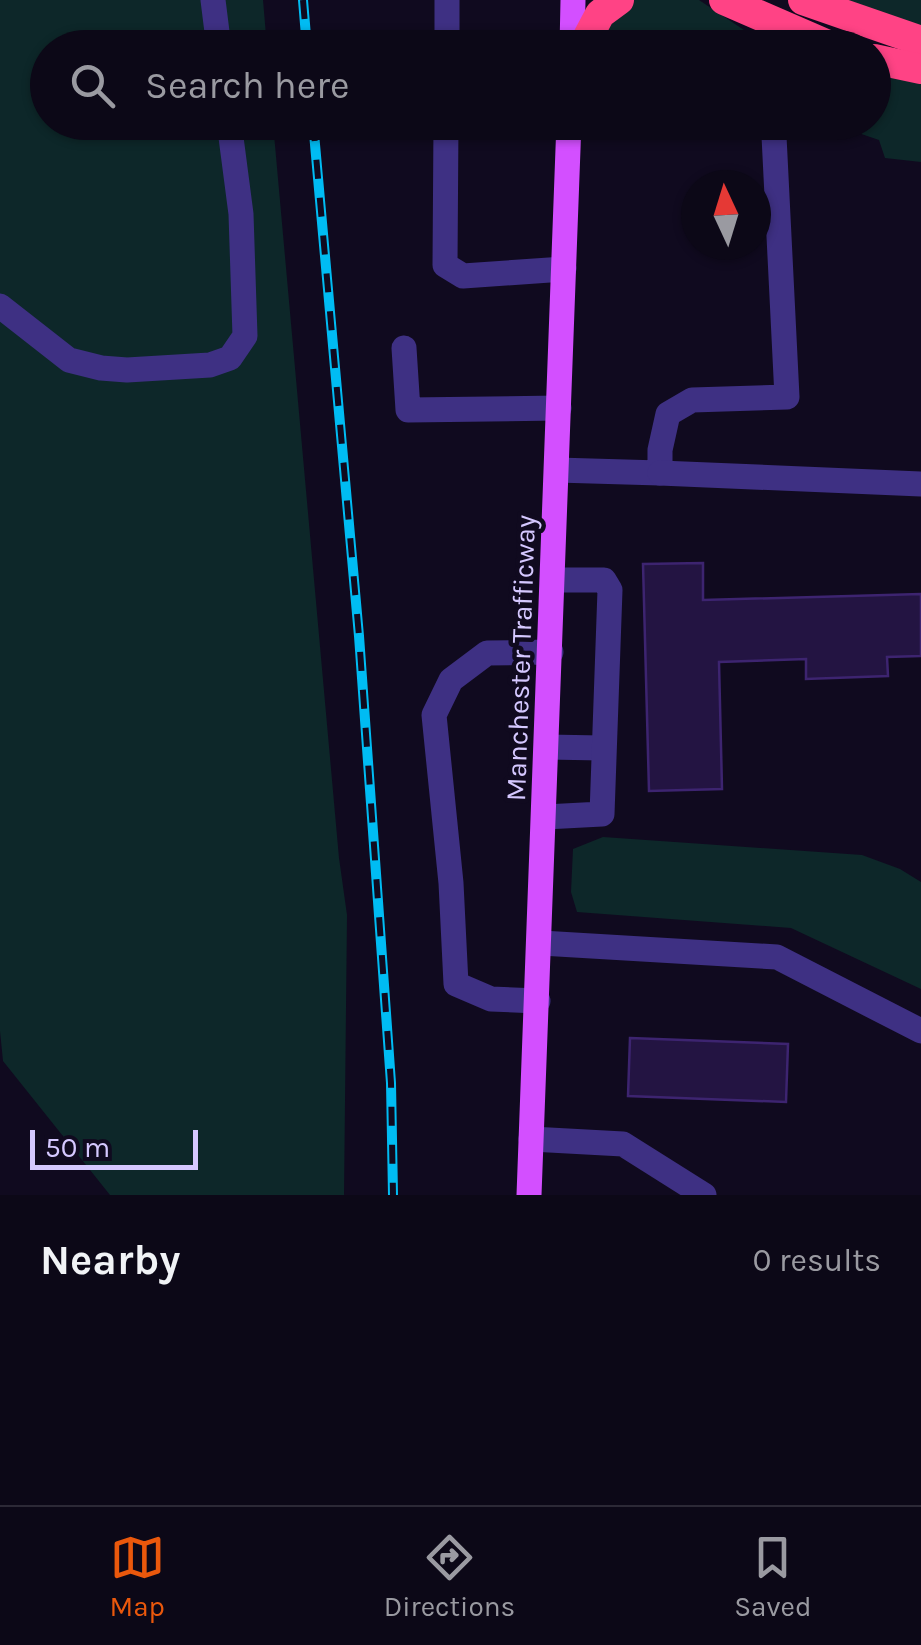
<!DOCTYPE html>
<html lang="en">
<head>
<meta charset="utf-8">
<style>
	body { margin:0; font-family:Karla,sans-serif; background:#151120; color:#f1f3f6 }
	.compass { position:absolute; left:681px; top:170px; width:90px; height:90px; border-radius:50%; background:#0c0817; box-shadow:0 2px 8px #0004; rotate:356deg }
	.scale { position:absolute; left:30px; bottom:25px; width:168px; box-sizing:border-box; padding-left:10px; border:5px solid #d5c8ff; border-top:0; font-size:28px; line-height:35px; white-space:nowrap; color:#d5c8ff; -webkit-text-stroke:8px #100a1f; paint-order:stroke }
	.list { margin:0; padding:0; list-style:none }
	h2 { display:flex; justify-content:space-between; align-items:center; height:130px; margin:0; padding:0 40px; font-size:42px }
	h2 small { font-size:32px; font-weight:400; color:#9a9aa1 }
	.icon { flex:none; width:55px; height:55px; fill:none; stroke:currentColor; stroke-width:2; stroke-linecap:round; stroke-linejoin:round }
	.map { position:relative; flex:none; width:921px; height:1195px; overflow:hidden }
	.search { position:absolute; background:#0c0817; box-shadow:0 2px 8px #0004; left:30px; right:30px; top:30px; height:110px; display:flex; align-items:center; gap:25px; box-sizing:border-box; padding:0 35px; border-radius:55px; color:#9a9aa1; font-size:38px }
	.sheet { height:310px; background:#0c0817 }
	nav { display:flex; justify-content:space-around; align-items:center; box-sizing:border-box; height:140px; border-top:2px solid #2c2936; background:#0c0817; font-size:28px; color:#9a9aa1 }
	nav a { display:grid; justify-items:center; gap:5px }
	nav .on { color:#ea580c }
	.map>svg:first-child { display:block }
</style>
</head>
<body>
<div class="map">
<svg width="921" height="1195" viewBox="0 0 921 1195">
	<rect width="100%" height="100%" fill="#100a1f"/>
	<g fill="#0d2729">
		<polygon points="0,0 263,0 267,47 48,48 48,122 273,123 339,858 347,915 344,1195 110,1195 3,1061 0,1031"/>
		<polygon points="633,0 699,0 744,30 786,47 612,48 595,41"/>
		<polygon points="837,0 921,0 921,29"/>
		<polygon points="874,73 921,84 921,162 885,158 879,140 829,123 874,122"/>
		<polygon points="603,837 862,855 900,869 921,882 921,989 791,928 577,912 571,892 573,849"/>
	</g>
	<g fill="#231442" stroke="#3d2470" stroke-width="2.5">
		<polygon points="703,563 703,600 921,594 921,656 887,657 888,676 806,679 806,659 719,662 722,789 649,791 643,564"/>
		<polygon points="630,1038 788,1044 786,1102 628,1096"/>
	</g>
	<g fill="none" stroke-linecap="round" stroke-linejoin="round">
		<g stroke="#3e3083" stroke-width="25">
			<polyline points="213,0 219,48"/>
			<polyline points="447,48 447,0"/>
			<polyline points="446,122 445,265 463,276 564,269"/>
			<polyline points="0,306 69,360 101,368 127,370 210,365 230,358 245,336 241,214 229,122"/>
			<polyline points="404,348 408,410 559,408"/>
			<polyline points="557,470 660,473 660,450 668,414 692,400 787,397 774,136"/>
			<polyline points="660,473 921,484"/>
			<polyline points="547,747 602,748"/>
			<polyline points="545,817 602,814 610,590 604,580 553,580"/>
			<polyline points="541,943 777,957 921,1031"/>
			<polyline points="538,1001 491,999 456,984 451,883 434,715 451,680 487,653 551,652"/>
			<polyline points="531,1139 623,1144 704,1195"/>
		</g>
		<g stroke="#d34fff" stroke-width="25">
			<polyline points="572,48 573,0"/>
			<polyline points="529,1195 569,122"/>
		</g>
		<g stroke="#ff4385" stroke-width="30">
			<polyline points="724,0 835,48"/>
			<polyline points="803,0 921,41"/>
			<polyline points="582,48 600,14 619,0"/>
			<polyline points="874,59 921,69"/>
		</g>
		<defs>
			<g id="rail">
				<polyline points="303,0 307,48"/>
				<polyline points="313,122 359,636 391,1083 393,1195"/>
			</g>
		</defs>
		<use href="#rail" stroke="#00bcf3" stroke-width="10"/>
		<use href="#rail" stroke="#100a1f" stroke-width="6" stroke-dasharray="19" stroke-linecap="butt"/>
	</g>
	<g text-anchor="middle" stroke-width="9" stroke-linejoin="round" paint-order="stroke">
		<g font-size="28" fill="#d5c8ff" stroke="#100a1f">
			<text transform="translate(520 658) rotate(-88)" y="10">Manchester Trafficway</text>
		</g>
	</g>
</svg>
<svg class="compass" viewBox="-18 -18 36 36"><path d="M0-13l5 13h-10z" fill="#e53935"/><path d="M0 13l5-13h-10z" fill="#9a9aa1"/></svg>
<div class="scale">50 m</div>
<div class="search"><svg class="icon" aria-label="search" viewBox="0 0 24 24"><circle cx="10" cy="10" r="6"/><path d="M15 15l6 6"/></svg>Search here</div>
</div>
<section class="sheet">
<h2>Nearby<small>0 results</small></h2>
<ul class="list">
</ul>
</section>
<nav>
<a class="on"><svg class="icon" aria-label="map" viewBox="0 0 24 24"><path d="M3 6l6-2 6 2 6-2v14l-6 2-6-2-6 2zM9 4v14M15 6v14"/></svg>Map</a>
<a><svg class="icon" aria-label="directions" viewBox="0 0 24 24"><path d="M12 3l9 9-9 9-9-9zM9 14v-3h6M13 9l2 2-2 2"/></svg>Directions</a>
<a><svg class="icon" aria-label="saved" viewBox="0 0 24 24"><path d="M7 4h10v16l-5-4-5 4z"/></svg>Saved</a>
</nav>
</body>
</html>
